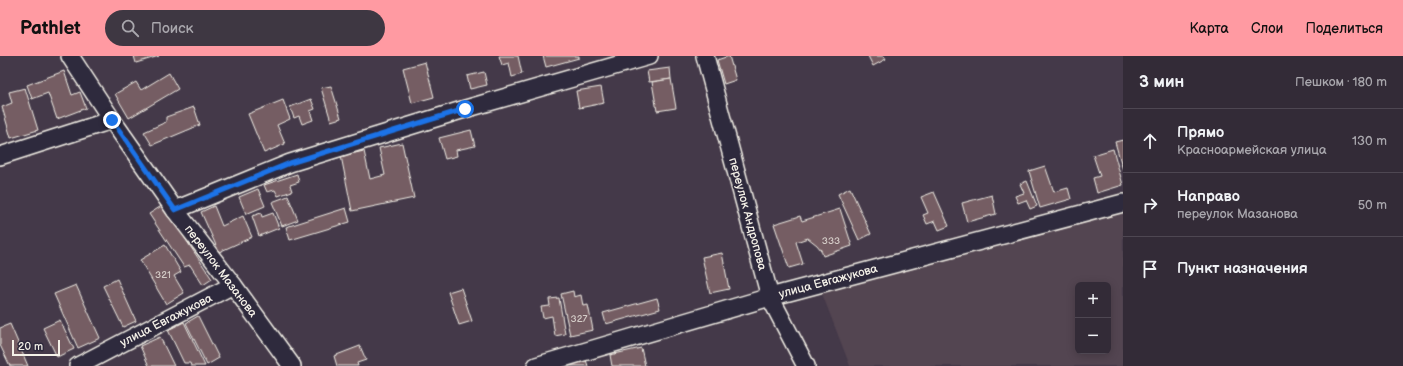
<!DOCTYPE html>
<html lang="ru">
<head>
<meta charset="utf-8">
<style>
	body { margin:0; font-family:"Balsamiq Sans",sans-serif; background:#3e3742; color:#f1f3f6 }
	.controls { position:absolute; right:12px; bottom:12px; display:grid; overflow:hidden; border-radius:6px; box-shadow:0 2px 10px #0003 }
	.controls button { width:36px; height:36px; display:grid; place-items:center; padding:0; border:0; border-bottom:1px solid #4e4752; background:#332b37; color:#f1f3f6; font:20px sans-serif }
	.scale { position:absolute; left:12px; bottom:10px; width:48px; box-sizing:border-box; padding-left:4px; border:2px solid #f4f1e8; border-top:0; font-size:11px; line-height:14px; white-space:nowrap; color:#f4f1e8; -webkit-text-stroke:3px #2f2a3d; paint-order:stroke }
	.stop { position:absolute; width:12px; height:12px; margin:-9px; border:3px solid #1a73e8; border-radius:50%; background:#fff }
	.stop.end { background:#1a73e8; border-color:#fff; box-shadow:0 1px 4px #0008 }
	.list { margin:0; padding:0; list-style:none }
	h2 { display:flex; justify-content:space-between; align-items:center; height:52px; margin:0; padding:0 16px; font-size:17px }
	h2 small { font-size:13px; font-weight:400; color:#a9a7ad }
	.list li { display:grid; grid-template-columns:26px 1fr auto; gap:12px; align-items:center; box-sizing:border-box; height:64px; padding:0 16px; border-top:1px solid #4e4752 }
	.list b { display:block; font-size:15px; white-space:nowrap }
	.list p { margin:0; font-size:13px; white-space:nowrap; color:#a9a7ad }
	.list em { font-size:13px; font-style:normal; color:#a9a7ad }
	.icon { flex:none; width:22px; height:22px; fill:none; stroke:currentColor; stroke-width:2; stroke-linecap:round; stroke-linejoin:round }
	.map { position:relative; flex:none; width:1123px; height:310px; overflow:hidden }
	header { display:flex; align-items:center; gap:24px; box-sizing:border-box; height:56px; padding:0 20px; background:#ff9aa2; color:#111 }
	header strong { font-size:19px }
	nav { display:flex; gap:22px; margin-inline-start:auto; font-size:14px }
	.search { width:280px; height:36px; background:#3e3742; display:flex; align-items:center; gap:10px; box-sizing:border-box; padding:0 14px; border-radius:22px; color:#a9a7ad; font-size:15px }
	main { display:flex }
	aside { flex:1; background:#332b37 }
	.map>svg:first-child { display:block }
</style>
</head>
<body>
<header>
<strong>Pathlet</strong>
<div class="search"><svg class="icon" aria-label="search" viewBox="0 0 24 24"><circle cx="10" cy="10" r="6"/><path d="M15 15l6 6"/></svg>Поиск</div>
<nav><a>Карта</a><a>Слои</a><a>Поделиться</a></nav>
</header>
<main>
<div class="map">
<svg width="1123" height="310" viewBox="0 0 1123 310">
	<rect width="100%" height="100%" fill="#443949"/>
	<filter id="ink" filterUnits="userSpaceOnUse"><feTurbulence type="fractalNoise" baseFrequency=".025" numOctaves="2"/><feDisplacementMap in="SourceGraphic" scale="8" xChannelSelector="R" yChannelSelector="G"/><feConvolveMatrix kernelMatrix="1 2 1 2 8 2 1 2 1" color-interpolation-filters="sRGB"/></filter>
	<g filter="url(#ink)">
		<path fill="#534451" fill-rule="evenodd" d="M 1123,154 L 1123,310 L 850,310 L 821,235 ZM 1078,229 L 1108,229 L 1108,295 L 1078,295 Z"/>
		<g fill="#755d64" stroke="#f4f1e8">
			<polygon points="134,0 159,0 136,7"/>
			<polygon points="499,0 518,0 522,18 512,21 509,7 502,9"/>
			<polygon points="543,0 579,0 579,2 546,11"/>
			<polygon points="729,0 736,24 724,28 717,4"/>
			<polygon points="868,0 884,0 886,3 873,10"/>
			<polygon points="425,6 434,41 412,47 403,12"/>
			<polygon points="670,12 671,23 649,26 647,15"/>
			<polygon points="64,15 72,39 80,36 86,52 57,63 48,37 32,43 27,29"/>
			<polygon points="484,16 487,29 470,33 467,20"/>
			<polygon points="169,17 178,33 129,62 115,38 136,26 141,34"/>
			<polygon points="671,23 676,52 657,55 652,26"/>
			<polygon points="331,30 341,62 331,65 321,32"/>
			<polygon points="601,31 604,47 579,52 576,35"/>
			<polygon points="25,32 38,74 11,82 2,51 12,47 9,36"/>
			<polygon points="311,43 315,53 310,55 313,64 302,68 299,60 294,62 290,51"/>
			<polygon points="283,44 290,63 277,69 285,88 264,97 248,58"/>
			<polygon points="194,51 200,69 152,89 144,76 166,66 166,61"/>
			<polygon points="471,74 475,90 456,94 457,100 445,103 439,82"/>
			<polygon points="1123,84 1123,114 1115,86"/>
			<polygon points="402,87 414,142 352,155 341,100 364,95 370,123 385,119 379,92"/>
			<polygon points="1113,93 1123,129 1097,137 1093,122 1100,120 1093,99"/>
			<polygon points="1045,110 1054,136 1068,132 1071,143 1040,152 1029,115"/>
			<polygon points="297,118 299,126 290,129 292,135 278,140 275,134 267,136 264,129"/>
			<polygon points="1027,125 1037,150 1030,153 1026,144 1018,147 1015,140 1024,137 1020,128"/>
			<polygon points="850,132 871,178 859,184 838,138"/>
			<polygon points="258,133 265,150 246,158 239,141"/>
			<polygon points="934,136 949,170 939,174 935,165 927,168 923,159 928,157 921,141"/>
			<polygon points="992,139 996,158 967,166 962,147"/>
			<polygon points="288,140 298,164 282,170 272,146"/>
			<polygon points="163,149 212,223 203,229 190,209 184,211 149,158"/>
			<polygon points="214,150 222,170 243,160 252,181 219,196 201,156"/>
			<polygon points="346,152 350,166 290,184 286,171"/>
			<polygon points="840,153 852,190 823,200 821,194 817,189 808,182 796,186 803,208 789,212 774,168 800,160 802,165"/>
			<polygon points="261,157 262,161 273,157 279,172 259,180 252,160"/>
			<polygon points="165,189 181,216 174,220 184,237 166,248 140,204"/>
			<polygon points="722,197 729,233 710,237 702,201"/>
			<polygon points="117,223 136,265 123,271 103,230"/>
			<polygon points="76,229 100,282 78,292 54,238"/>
			<polygon points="461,232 472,265 459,269 448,236"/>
			<polygon points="573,235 574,241 581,239 583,250 588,249 593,274 570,279 561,238"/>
			<polygon points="559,242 565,278 555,280 552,260 543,262 541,251 550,250 549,243"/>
			<polygon points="657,242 660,253 606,268 603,257"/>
			<polygon points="198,260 219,302 207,309 186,267"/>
			<polygon points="60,264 74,293 57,301 43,272"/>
			<polygon points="184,266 205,310 191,310 190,307 184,307 168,274"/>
			<polygon points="10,268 28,310 10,310 0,289 0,272"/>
			<polygon points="160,281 174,310 149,310 140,290"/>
			<polygon points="360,290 366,304 357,307 358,310 337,310 334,300"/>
			<polygon points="641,292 645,310 612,310 610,299"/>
			<polygon points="586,304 588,310 562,310"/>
		</g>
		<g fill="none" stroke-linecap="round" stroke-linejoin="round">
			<defs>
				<g id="minor">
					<polyline points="70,0 112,64 175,154 233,229 292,310"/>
					<polyline points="705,0 770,241 806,310"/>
					<polyline points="0,100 112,64"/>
					<polyline points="175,154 290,107 465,53 649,0"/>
					<polyline points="78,310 233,229"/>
					<polyline points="536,310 770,241 1123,147"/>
				</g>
			</defs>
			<use href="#minor" stroke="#f4f1e8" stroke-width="20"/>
			<use href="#minor" stroke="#2f2a3d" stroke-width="17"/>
		</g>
	</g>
	<g fill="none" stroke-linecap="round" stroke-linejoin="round" filter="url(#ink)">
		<polyline stroke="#1a73e8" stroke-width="5" points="112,64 175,154 290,107 465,53"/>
	</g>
	<g text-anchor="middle" stroke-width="3" stroke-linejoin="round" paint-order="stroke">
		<g font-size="10" fill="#d4ccc7">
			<text x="831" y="188">333</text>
			<text x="163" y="222">321</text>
			<text x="579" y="266">327</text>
		</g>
		<g font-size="12" fill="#f4f1e8" stroke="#2f2a3d">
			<text transform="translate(748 158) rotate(75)" y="4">переулок Андропова</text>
			<text transform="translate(221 215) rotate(53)" y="4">переулок Мазанова</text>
			<text transform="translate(828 225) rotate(-15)" y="4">улица Евгажукова</text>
			<text transform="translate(166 264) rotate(-27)" y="4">улица Евгажукова</text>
		</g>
	</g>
</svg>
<div class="controls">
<button>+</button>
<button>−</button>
</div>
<div class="scale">20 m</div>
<div class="stop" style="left:465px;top:53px"></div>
<div class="stop end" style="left:112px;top:64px"></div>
</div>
<aside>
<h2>3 мин<small>Пешком · 180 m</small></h2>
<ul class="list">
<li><svg class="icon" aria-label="ahead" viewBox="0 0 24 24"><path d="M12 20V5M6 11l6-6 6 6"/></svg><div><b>Прямо</b><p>Красноармейская улица</p></div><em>130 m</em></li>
<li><svg class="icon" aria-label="right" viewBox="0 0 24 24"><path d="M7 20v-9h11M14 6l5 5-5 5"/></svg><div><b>Направо</b><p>переулок Мазанова</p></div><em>50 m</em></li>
<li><svg class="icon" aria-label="arrive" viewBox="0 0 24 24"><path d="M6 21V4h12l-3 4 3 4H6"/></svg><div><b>Пункт назначения</b></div></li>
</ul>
</aside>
</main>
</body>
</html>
